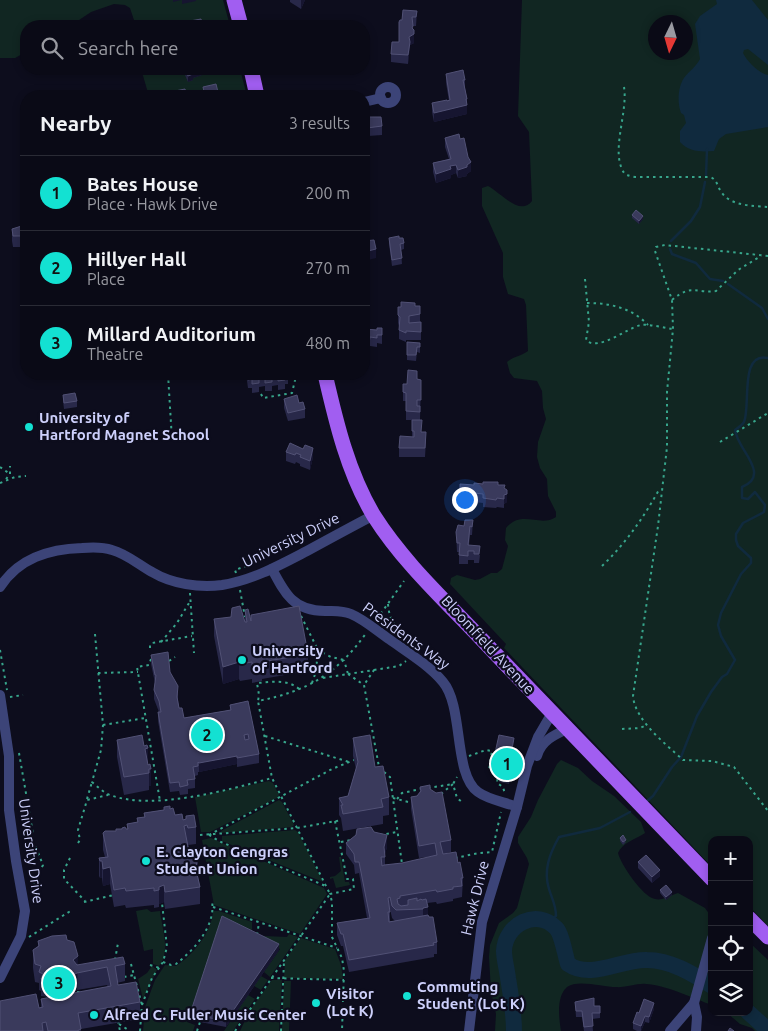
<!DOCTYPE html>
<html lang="en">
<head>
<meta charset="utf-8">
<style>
	body { margin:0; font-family:Ubuntu,sans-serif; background:#13131f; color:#f1f3f6 }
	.controls { position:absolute; right:15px; bottom:15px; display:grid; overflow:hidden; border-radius:10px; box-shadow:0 2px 8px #0003 }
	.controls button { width:45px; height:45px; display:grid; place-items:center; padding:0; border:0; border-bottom:1px solid #2a2b35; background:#0a0a16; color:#f1f3f6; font:25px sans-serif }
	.compass { position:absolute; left:648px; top:15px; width:45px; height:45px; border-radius:50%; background:#0a0a16; box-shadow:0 2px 8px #0003; rotate:185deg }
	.you { position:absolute; left:464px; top:499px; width:18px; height:18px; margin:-12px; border:4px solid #fff; border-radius:50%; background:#1a73e8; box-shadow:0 0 0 8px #1a73e833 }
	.badge { display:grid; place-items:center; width:32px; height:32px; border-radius:50%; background:#13e1d2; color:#111; font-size:16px; font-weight:700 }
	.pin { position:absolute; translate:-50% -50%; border:2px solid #fff; box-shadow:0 1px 5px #0006 }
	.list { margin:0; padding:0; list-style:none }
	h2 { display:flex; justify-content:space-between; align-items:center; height:65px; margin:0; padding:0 20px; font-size:21px }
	h2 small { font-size:16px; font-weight:400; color:#999aa1 }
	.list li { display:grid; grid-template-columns:32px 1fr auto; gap:15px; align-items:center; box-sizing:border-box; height:75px; padding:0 20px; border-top:1px solid #2a2b35 }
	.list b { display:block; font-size:19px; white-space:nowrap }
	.list p { margin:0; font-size:16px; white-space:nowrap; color:#999aa1 }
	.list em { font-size:16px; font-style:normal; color:#999aa1 }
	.icon { flex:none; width:28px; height:28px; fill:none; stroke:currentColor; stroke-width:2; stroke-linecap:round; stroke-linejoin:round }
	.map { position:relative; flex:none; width:768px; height:1031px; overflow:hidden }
	.search { position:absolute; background:#0a0a16; box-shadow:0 2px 8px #0003; left:20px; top:20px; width:350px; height:55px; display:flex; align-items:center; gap:12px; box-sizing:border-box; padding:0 18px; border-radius:20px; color:#999aa1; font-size:19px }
	.panel { position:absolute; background:#0a0a16; box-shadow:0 2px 8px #0003; left:20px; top:90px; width:350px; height:290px; border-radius:20px }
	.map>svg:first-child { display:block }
</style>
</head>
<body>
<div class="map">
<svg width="768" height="1031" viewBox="0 0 768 1031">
	<rect width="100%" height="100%" fill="#0d0d1d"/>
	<g fill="#112622" fill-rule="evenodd">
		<polygon points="0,0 223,0 230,26 136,26 130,8 125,5 114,4 91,12 70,26 26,26 26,52 15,58 0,58"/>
		<path d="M 522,0 L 768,0 L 768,926 L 749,906 L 749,840 L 712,840 L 712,867 L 504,648 L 506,644 L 450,584 L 451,578 L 457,575 L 475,580 L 480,579 L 491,573 L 497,573 L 502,569 L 508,546 L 505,540 L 506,528 C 522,509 540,528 556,517 L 556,512 L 548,496 L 547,479 L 540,468 L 537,457 L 538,442 L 546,419 L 543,408 L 542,391 L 537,381 L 514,378 L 510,373 L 507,362 C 514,356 522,356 528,351 L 526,305 L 524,299 L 508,294 L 503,277 L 503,253 L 482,206 L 482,188 L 488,186 C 500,192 520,217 532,201 L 529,132 L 518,116 ZM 656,22 L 686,22 L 686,52 L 656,52 Z"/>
		<polygon points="141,69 240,69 247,96 149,96"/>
		<path d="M 561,760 L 578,768 L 592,781 L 614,796 L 641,822 L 645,833 C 636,839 622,843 618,853 C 621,865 643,897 655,899 C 662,901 671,895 678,893 L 705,908 L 712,918 L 712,1005 C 695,999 663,984 646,984 C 636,983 626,988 616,987 C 604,987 577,979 567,987 C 556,997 559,1018 561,1031 L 495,1031 L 496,1014 L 491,991 L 489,957 L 490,945 L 499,923 L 513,913 L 517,908 L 529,864 L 527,858 L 518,843 L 518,837 L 531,817 L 538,800 L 557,764 Z"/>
		<polygon points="269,781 273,783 279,795 277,798 210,832 201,832 195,797"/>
		<polygon points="279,800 282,802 294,825 292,827 222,833 221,831"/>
		<polygon points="295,830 298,832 323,882 222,841 222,836"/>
		<polygon points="211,838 324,888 327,894 300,934 214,905 202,840"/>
		<polygon points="339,857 341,857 345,882 349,882 350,885 336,888 333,878 330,879 330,877 335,876 341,871"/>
		<path d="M 147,909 L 151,912 L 160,911 C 162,928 171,953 159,966 L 153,964 L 153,949 L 144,951 L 136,911 Z"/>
		<path d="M 213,911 L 219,911 L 252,922 L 252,935 L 222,921 L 187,1022 L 195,1025 L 193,1031 L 143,1031 L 145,1007 L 155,980 L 165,965 L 176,966 C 193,955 212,932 213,911 Z"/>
		<polygon points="289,934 298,937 270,977 264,972 280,949 261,940 264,936 287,937"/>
		<polygon points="301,938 335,949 341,965 343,979 284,978 285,960"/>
		<polygon points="749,942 768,960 768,1031 755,1031 752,1028 740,1024 726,1012 749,1012"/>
		<polygon points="152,966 157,970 143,999 138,979 147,973"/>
		<polygon points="261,976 268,980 261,990 254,986"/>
		<polygon points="272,980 282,980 279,1031 240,1031 250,1010"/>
		<polygon points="284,981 291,981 289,1031 282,1031"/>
		<polygon points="248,995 255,999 233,1031 224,1031"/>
	</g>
	<path fill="#102a3e" d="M 716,0 L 752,0 L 768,20 L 768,65 L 748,49 L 744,50 L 743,53 C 747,61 758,73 768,75 L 768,127 L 726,134 L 719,139 L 714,151 C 701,152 689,152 680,142 L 680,131 L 686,123 L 684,115 L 681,113 C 677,102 678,87 684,78 C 689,71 696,67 700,59 L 695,24 L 700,16 L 717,4 Z"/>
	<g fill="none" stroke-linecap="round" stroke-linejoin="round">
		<g stroke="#102a3e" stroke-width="2.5">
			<polyline points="706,175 707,149"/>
			<polyline points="671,241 691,221 700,207 705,182"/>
			<polyline points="670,249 672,254 696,263 710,279 723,281"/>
			<polyline points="728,284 762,308 768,319"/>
			<path d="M 647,801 L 653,796 L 672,767 L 681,757 L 697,716 L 711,692 L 722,677 L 727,674 L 735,660 L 721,636 L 718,625 L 721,613 L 741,574 L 751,563 L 751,558 L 738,546 L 736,540 L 736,534 L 743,523 L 764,512 L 765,505 L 755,492 L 748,499 L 742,498 L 742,487 C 768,477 745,455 739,441 C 737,438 736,433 735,430 C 738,428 742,425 744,422 C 751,406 739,351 768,358"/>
			<path d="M 548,921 L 556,916 C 556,905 552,899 549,889 C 543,870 550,853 559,837 L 600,828 L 630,812"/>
		</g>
		<g stroke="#102a3e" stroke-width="16">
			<polyline points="748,1012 768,1030"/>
			<path d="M 514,1031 C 514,1013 511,996 508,978 C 507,969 504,959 504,951 C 505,924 537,908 556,928 C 562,934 565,955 568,964 C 591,980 621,959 647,960 C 671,960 693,974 712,986"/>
		</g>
		<g stroke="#37a58b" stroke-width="2" stroke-dasharray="2.5 4" stroke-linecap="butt">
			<path d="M 624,87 C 628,111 612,148 622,169 C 624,175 629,176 635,177 L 710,177 C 718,180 717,187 722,193 C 731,206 754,206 768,207"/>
			<path d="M 768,256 L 665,245 L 656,247 L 655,251 L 672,300 L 673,329 L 667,392 L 667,447 L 658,526 L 633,696 C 635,721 666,744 683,760 L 712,761 L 734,767 L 768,811"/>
			<path d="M 585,279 L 589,322 L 586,340 C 598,352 627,328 641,325 C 652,324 663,328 673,329"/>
			<path d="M 672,300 C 692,283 696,294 716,291 L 738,270 L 761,256"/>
			<path d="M 587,303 C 610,303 632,308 648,325"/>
			<polyline points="168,374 172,440"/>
			<polyline points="261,394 263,398 292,393 296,376 295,374"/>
			<polyline points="720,442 768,413"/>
			<polyline points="0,467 10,474"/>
			<polyline points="6,479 10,474 10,466"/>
			<polyline points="0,483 15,477 26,476"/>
			<path d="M 602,566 C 626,543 644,517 660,488"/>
			<polyline points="236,573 235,570 252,564 254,561 252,555"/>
			<polyline points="240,590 245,617"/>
			<polyline points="190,593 194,653"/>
			<path d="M 388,604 C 390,628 400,629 418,643"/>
			<polyline points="301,616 318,650"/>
			<polyline points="377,619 404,581"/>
			<path d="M 95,634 L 103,725 L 101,750 L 92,782 C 98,787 104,793 110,795 C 153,811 228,790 272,778"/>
			<polyline points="161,642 177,623 189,603"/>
			<polyline points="150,648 150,645 152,643 192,636"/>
			<polyline points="0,650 7,690"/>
			<polyline points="151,659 149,665 137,667 160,801"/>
			<polyline points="169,661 175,657"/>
			<polyline points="374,670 399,666 406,661"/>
			<polyline points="98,673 138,672"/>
			<polyline points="348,674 364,685 379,767"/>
			<polyline points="348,674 374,670 364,685"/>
			<polyline points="323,678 348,674 344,660"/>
			<polyline points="312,683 316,671 318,650 331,657 344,660"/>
			<path d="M 299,689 C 288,679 271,682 257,683 L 259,695 L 258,701 C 308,691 337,674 367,632"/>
			<polyline points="10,697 23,695"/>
			<polyline points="103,725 145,718"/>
			<polyline points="622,729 640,728 647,725"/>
			<polyline points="265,736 349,762"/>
			<polyline points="19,753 33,834"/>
			<polyline points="469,756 486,750 492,751 489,770 496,772 498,774 497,783 503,787 505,794"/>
			<polyline points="384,772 390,777 402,864"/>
			<polyline points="428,788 453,784 457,777"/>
			<polyline points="441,794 453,784 457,798 462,802"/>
			<polyline points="393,798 412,803"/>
			<polyline points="87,799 92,782"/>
			<polyline points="397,799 402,793 421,789"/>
			<polyline points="335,821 347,879 353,879 354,889 330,894 332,902 332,937 342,958 344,971 342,1031"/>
			<polyline points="200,835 297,828 342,820"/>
			<polyline points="209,835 332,769 354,760"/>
			<polyline points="209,835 221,842 328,887"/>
			<polyline points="380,835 397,832"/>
			<polyline points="341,842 351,840"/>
			<polyline points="78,843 80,840 78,830 87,800 108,795"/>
			<polyline points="70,858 64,870 64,879 85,901"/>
			<polyline points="455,858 479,853 492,852 501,812"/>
			<polyline points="32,891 35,881 43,865 35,845"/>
			<polyline points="84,902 114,895"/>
			<polyline points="213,907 337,948"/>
			<polyline points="257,935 259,923"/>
			<polyline points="29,937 72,910"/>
			<polyline points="115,960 118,943"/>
			<path d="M 163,962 L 171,965 L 176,964 C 194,950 216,926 212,901"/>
			<polyline points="131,964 142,1005"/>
			<polyline points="150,965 160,968"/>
			<polyline points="124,977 134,975"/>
			<polyline points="271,978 344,980"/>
			<polygon points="77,992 81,992 84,1005 80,1006"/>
			<polyline points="118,1021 120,1031"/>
			<polyline points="119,1024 130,1031"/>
			<polyline points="140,1031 142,1005 152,978 163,962 167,947 162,903"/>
			<polyline points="197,1031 200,1022"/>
			<polyline points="235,1031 330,894 272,778 258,701"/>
			<polyline points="281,1031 284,961"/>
		</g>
		<g stroke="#3c4478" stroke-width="10">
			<circle cx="388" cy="95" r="8"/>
			<polyline points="364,102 381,98"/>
			<path d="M 272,569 C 285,594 294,611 325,611 C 334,611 342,610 351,614 C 365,620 377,631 389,639 C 407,652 429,665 443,682 C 464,707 453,774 478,792 C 489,800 505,802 517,807"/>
			<path d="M 0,587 C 19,558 49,549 82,548 C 92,547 103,547 112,550 C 127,554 139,565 152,572 C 172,584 199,588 222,585 C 253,580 280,565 307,551 C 329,539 351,527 374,515"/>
			<polyline points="0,695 9,756 9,810 16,861 25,911 21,936 0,978"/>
			<path d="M 537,756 C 541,741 554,735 567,729"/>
			<polyline points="469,1031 482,922 517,807 527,766 538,737 552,713"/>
			<polyline points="670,1031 694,1003"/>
			<polyline points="696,1031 697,1017 694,1003 712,938"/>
		</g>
		<g stroke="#a15ef1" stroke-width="15">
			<polyline points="234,0 241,26"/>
			<polyline points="251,69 257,96"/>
			<path d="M 325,374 C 336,422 348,473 374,516 C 405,565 450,605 489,647 C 563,725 638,801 712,879"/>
			<polyline points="749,918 768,937"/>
		</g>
	</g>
	<g fill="#282849" fill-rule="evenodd">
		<polygon points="290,0 305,0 301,9 290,2"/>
		<polygon points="417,11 416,26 413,26 414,43 410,45 408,64 391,62 391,54 399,42 402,20"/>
		<polygon points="185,69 214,69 214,71 193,78 193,80 188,82 185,75"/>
		<polygon points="446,74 465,80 465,88 467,99 467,114 434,122 432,112 432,103 449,101 446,83"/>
		<polygon points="364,117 382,126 382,135 368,136 368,143 364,143"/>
		<polygon points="445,138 471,171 467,174 467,176 458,178 456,173 451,175 451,178 436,183 433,172 433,163 449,159 445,147"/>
		<polygon points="22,210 26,210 26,247 13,247 12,241 12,229 23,225"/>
		<polygon points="632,215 643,219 639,224 632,218"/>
		<polygon points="389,238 399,238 404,243 404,249 401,250 402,264 392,266 389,244"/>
		<polygon points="415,306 420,306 420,323 421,322 421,340 406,340 406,342 399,339 399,326 398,323 398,307"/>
		<polygon points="382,328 382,344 377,343 377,347 370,346 369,353 366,353 365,361 364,361 364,329 377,330"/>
		<polygon points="407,342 420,343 420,353 417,352 416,361 407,360"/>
		<polygon points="246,374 288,374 288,384 285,384 285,389 278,390 278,385 272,386 272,391 265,391 265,386 259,387 259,392 252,393 252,388 248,388"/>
		<polygon points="417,379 421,380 420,420 421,432 426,441 425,457 399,457 399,448 412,437 412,420 406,420 406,401 403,401 403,384 407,384"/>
		<polygon points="63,395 77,401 77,407 64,409 63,401"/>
		<polygon points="284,399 299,403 305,409 305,418 288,421 284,408"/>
		<polygon points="290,443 313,457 310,470 300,466 300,464 296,462 295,464 286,461 286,452"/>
		<polygon points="474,485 498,485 507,490 507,502 504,504 504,508 497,507 496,508 483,507 483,503 474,502 473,507 464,506 464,499 460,499 460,490"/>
		<polygon points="473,520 472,535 470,535 469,545 480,555 479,563 474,563 474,560 468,560 468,564 459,564 459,552 457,552 456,532"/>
		<polygon points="245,610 251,621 308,654 308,671 262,679 262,681 252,683 252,679 240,681 239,679 223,684 214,636 214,619 245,621"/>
		<polygon points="151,655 170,672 178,694 178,700 179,708 184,718 230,710 230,705 248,701 259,754 259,763 237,767 237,764 199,772 198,772 198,775 195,776 195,788 188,789 188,794 180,795 179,791 170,792 158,721 158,712 159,712 154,699 154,690 155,683 151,664"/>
		<polygon points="353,738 375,767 389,797 389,815 383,816 383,824 343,831 341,818 339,815 339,798 348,796 356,769 353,756"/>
		<polygon points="117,740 148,765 150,764 151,786 149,786 149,790 124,795 117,757"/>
		<polygon points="514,747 514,749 517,758 515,766 513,765 513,774 509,784 499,782 499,772 497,772 497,762 495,762 495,753"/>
		<path d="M 420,787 L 430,789 L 451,840 L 451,852 L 443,854 L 458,863 L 463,878 L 462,897 L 453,899 L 453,901 L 437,904 L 436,902 L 427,903 L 428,915 L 437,942 L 437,954 L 434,954 L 434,957 L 349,972 L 343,946 L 341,946 L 337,935 L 337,923 L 367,918 L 359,873 L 355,874 L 354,865 L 346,854 L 346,843 L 374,832 L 387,847 L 385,854 L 385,865 L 402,863 L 435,856 L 419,858 L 411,809 L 411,797 L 417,796 L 420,791 ZM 390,909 L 392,918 L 395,921 L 390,921 Z"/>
		<polygon points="170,809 175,815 183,820 186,819 186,816 196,827 196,844 188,845 190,857 198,860 198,876 200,887 200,904 165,909 164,902 159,904 159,907 154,908 154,905 126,908 125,905 114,907 110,884 103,886 102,878 100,878 99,876 99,858 105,857 103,850 103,833 127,829 127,824 137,822 137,818 144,817 144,813"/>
		<polygon points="620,838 626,842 623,845 620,841"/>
		<polygon points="638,862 660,876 652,883 638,868"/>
		<polygon points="660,890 672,895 666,900 660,893"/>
		<path d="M 67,940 L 78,965 L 125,964 L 125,981 L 117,983 L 118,985 L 140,1002 L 140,1019 L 81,1029 L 81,1031 L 0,1031 L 39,1008 L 41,1007 L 41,999 L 49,997 L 41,996 L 41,991 L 39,990 L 39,983 L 35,982 L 33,968 L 33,950 L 38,946 L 38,941 ZM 107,985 L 108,987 L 71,994 L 77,990 Z"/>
		<polygon points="279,950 226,1027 190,1020 190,1014"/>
		<polygon points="575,1002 594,1006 600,1013 600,1018 592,1019 593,1031 584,1031 582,1017 576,1017"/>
		<polygon points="654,1009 649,1023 645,1022 641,1031 637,1031 633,1029 633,1023 639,1013"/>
	</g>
	<g fill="#161530">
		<polygon points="173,0 181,0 173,2"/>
		<polygon points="182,0 196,0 196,1 182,4"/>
		<polygon points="301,0 305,0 301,9"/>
		<polygon points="413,26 413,34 414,30 414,43 410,45 408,64 409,37 412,28"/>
		<polygon points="169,69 178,69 178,70 169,72"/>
		<polygon points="202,69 214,69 214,71 193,78 193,80 188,82 188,76 192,72"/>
		<polygon points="467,105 467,114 434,122 434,113"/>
		<polygon points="471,162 471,171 467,174 467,176 458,178 458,170 467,165"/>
		<polygon points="456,165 456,173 451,175 451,178 436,183 436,174 450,166"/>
		<polygon points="643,216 643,219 639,224 639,221"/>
		<polygon points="376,249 376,258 364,261 364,252"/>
		<polygon points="313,448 313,457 310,470 310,461"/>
		<polygon points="507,494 507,502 504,504 504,508 504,495"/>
		<polygon points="239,662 239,679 223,684 223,667"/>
		<polygon points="148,748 148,766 145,749"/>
		<polygon points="517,749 517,758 515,766 515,757"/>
		<polygon points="237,756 237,764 199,772 199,763"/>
		<polygon points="513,765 513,774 509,784 509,775"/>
		<rect x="149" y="769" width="2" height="17"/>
		<polygon points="387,835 387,847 384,857 384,847"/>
		<rect x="100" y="861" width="2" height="17"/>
		<polygon points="110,867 110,884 103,886 103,869"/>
		<polygon points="660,870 660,876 652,883 652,877"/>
		<polygon points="164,885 164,902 159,904 159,887"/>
		<polygon points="672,892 672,895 666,900 666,897"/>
		<polygon points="428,907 428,918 423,919 423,908"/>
		<polygon points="279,944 279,950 226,1027 226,1021"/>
		<polygon points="78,956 77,990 66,996 66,979 73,960"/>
		<polygon points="654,1003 654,1009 649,1023 649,1017"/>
		<polygon points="645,1016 645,1022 641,1031 641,1026"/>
	</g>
	<g fill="#3a3a5c" stroke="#515175" fill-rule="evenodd">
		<polygon points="403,10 417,11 416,17 412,17 413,26 412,28 414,30 414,34 409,37 410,42 408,55 391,54 392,42 399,42 399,22 400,20 402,20"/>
		<polygon points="201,19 203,26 191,26 190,21"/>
		<polygon points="185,69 202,69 192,72 193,74 188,76"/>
		<polygon points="463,70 465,80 463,80 467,99 466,99 467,105 434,113 432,103 447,100 447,101 450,100 446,74"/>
		<polygon points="216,84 219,96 205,96 203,87"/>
		<polygon points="185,89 187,96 177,96 175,91"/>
		<polygon points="364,117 381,117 382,126 367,128 368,134 364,134"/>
		<polygon points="459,134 460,139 464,138 468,157 471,162 467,165 467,167 458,170 456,165 450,166 451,169 436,174 433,163 451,159 445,138"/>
		<polygon points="22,210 26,210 26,236 13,236 12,229 25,225"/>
		<polygon points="636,210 643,216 639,221 632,215"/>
		<polygon points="399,236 399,238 403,238 404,243 400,244 402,258 392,260 389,238"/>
		<polygon points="374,240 376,249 364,252 364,241"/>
		<polygon points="401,302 415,303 415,306 420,306 420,314 409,316 409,323 421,322 421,332 406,331 406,333 399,330 400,317 398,315 398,307 401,307"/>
		<polygon points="377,328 382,328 382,335 377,335 377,338 370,337 369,344 366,344 365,352 364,352 364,329 377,330"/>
		<polygon points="407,342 420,343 420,347 417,347 416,355 407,355"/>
		<polygon points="408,370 417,371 417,379 421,380 421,400 417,400 417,406 420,406 420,412 406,411 406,393 403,392 403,384 407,384"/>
		<polygon points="247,374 288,374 288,375 284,375 285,380 278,381 278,376 272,377 272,382 265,383 265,378 259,378 259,383 252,384 252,379 248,380"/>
		<polygon points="75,393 77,401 64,403 63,395"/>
		<polygon points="297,395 299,403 303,402 305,409 288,413 284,399"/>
		<polygon points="412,420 422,420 421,432 426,432 425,448 399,448 400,436 414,437 414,431 412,431"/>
		<polygon points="290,443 303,449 305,445 313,448 310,461 300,457 301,455 296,453 295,455 286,452"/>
		<polygon points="483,482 498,482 498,485 505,485 504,488 507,490 507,494 504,495 504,499 497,498 496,500 483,498 483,494 474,493 473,498 464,498 465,490 460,490 460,484 474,485 474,483 483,484"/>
		<polygon points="465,520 473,520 472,527 470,526 468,545 480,546 479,554 474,554 474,551 468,551 468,556 459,555 460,543 457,543 456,532 458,525 464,526"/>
		<polygon points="240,606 245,622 247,622 245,610 248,609 251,621 251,615 299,606 308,654 262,662 262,664 252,666 252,662 240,664 239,662 223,667 214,619 231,617 232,608"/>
		<path d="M 168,652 L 170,672 L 178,686 L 177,697 L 179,708 L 182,708 L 184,718 L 231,710 L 230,705 L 248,701 L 259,754 L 237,758 L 237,756 L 199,763 L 198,762 L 198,766 L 193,767 L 195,779 L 187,780 L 188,785 L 180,787 L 179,782 L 170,783 L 158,712 L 161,712 L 159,701 L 154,690 L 156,675 L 155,675 L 151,655 ZM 248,734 L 249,739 L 245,740 L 244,735 Z"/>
		<polygon points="142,735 144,746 147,745 148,748 145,749 148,765 150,764 151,769 149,769 149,773 124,777 117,740"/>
		<polygon points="370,735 375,767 383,766 389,797 381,799 383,807 343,814 341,805 343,805 339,798 348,796 358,762 353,738"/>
		<polygon points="499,735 514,738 512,749 517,749 515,757 510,756 509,764 513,765 509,775 499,774 501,764 497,763 499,754 495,753"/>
		<polygon points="430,785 430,789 436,793 442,792 451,840 440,842 443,854 456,852 458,863 460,862 463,878 461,878 462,886 453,887 453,889 437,892 436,890 400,896 400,898 397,899 398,904 401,906 408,905 408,900 417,898 417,901 421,899 422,900 426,899 428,907 423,908 423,909 396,910 392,906 390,897 388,898 390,912 388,912 389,922 428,915 429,917 433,917 437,942 433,943 434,945 349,960 343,934 341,934 337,923 370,918 359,862 355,862 354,854 346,843 356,835 357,829 371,827 374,832 387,835 384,847 385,857 381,857 382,866 384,865 402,863 437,855 435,843 419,846 411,797 417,796 421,791 420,787"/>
		<polygon points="170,806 170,809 173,808 175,815 182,814 183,820 186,819 186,816 194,815 196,827 188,828 187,825 184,826 190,857 197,856 198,860 196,860 197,869 189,871 189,875 197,874 200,887 165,892 164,885 159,887 159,890 154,891 154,888 126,891 125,888 114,890 110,867 103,869 102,861 100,861 99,858 108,857 103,833 105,831 116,831 116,829 122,829 122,828 125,827 126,829 128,829 127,824 138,822 137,818 145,817 144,813 164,810 164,807"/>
		<polygon points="623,835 626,840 623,842 620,838"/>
		<polygon points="646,855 660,870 652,877 638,862"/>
		<polygon points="666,885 672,892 666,897 660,890"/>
		<polygon points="222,916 279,944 226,1021 190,1014"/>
		<path d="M 66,935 L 67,940 L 74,942 L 78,956 L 73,960 L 77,965 L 123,957 L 125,964 L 115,966 L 118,985 L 136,982 L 140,1002 L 78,1013 L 81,1029 L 77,1031 L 48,1031 L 46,1022 L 42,1023 L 43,1031 L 0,1031 L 0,1001 L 36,994 L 39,1008 L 43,1007 L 41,999 L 57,996 L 54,981 L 41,979 L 43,974 L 39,972 L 41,966 L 35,964 L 33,950 L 39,946 L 38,941 L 52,936 ZM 107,967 L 111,986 L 68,994 L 66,979 L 77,973 Z"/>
		<polygon points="594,998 594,1006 600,1006 600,1013 592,1013 593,1026 584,1027 582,1011 576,1011 575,1002"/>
		<polygon points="644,999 654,1003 649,1017 645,1016 641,1026 633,1023 637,1012 639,1013"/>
		<polygon points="730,1028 734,1031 728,1031"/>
	</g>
	<g fill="#13e1d2" stroke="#0d0d1d" stroke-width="2">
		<circle cx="29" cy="427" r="5"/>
		<circle cx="242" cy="660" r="5"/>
		<circle cx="146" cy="861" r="5"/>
		<circle cx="407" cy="996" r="5"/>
		<circle cx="316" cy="1003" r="5"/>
		<circle cx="94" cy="1015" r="5"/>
	</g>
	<g text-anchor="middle" stroke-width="4.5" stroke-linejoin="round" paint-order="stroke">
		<g font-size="15" font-weight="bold" fill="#cdd0fb" stroke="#0d0d1d" text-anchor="start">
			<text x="39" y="423">University of<tspan x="39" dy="17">Hartford Magnet School</tspan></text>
			<text x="252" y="656">University<tspan x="252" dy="17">of Hartford</tspan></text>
			<text x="156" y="857">E. Clayton Gengras<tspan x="156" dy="17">Student Union</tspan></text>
			<text x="417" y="992">Commuting<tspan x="417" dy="17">Student (Lot K)</tspan></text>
			<text x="326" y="999">Visitor<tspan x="326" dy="17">(Lot K)</tspan></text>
			<text x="104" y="1020">Alfred C. Fuller Music Center</text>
		</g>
		<g font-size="15" fill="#cdd0fb" stroke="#0d0d1d">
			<text transform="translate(291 540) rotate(-26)" y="5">University Drive</text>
			<text transform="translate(406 636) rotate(36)" y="5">Presidents Way</text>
			<text transform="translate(488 645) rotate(47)" y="5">Bloomfield Avenue</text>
			<text transform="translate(31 851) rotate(82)" y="5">University Drive</text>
			<text transform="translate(475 898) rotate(-76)" y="5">Hawk Drive</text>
		</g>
	</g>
</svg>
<div class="controls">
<button>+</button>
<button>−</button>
<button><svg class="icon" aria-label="locate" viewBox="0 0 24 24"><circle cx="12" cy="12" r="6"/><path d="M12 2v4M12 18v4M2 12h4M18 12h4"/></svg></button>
<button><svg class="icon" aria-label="layers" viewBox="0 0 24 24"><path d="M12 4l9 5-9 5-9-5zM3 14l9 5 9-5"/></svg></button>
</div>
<svg class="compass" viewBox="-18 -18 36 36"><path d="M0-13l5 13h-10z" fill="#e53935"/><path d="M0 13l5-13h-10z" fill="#999aa1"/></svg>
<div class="you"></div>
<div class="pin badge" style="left:507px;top:764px">1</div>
<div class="pin badge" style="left:207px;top:735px">2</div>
<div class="pin badge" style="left:59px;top:983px">3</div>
<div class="search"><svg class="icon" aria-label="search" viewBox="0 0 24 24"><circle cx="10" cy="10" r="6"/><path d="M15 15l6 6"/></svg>Search here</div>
<section class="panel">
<h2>Nearby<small>3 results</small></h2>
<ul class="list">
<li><span class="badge">1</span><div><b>Bates House</b><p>Place · Hawk Drive</p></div><em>200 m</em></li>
<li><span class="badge">2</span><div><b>Hillyer Hall</b><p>Place</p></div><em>270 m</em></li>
<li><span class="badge">3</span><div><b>Millard Auditorium</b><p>Theatre</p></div><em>480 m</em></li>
</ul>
</section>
</div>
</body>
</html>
